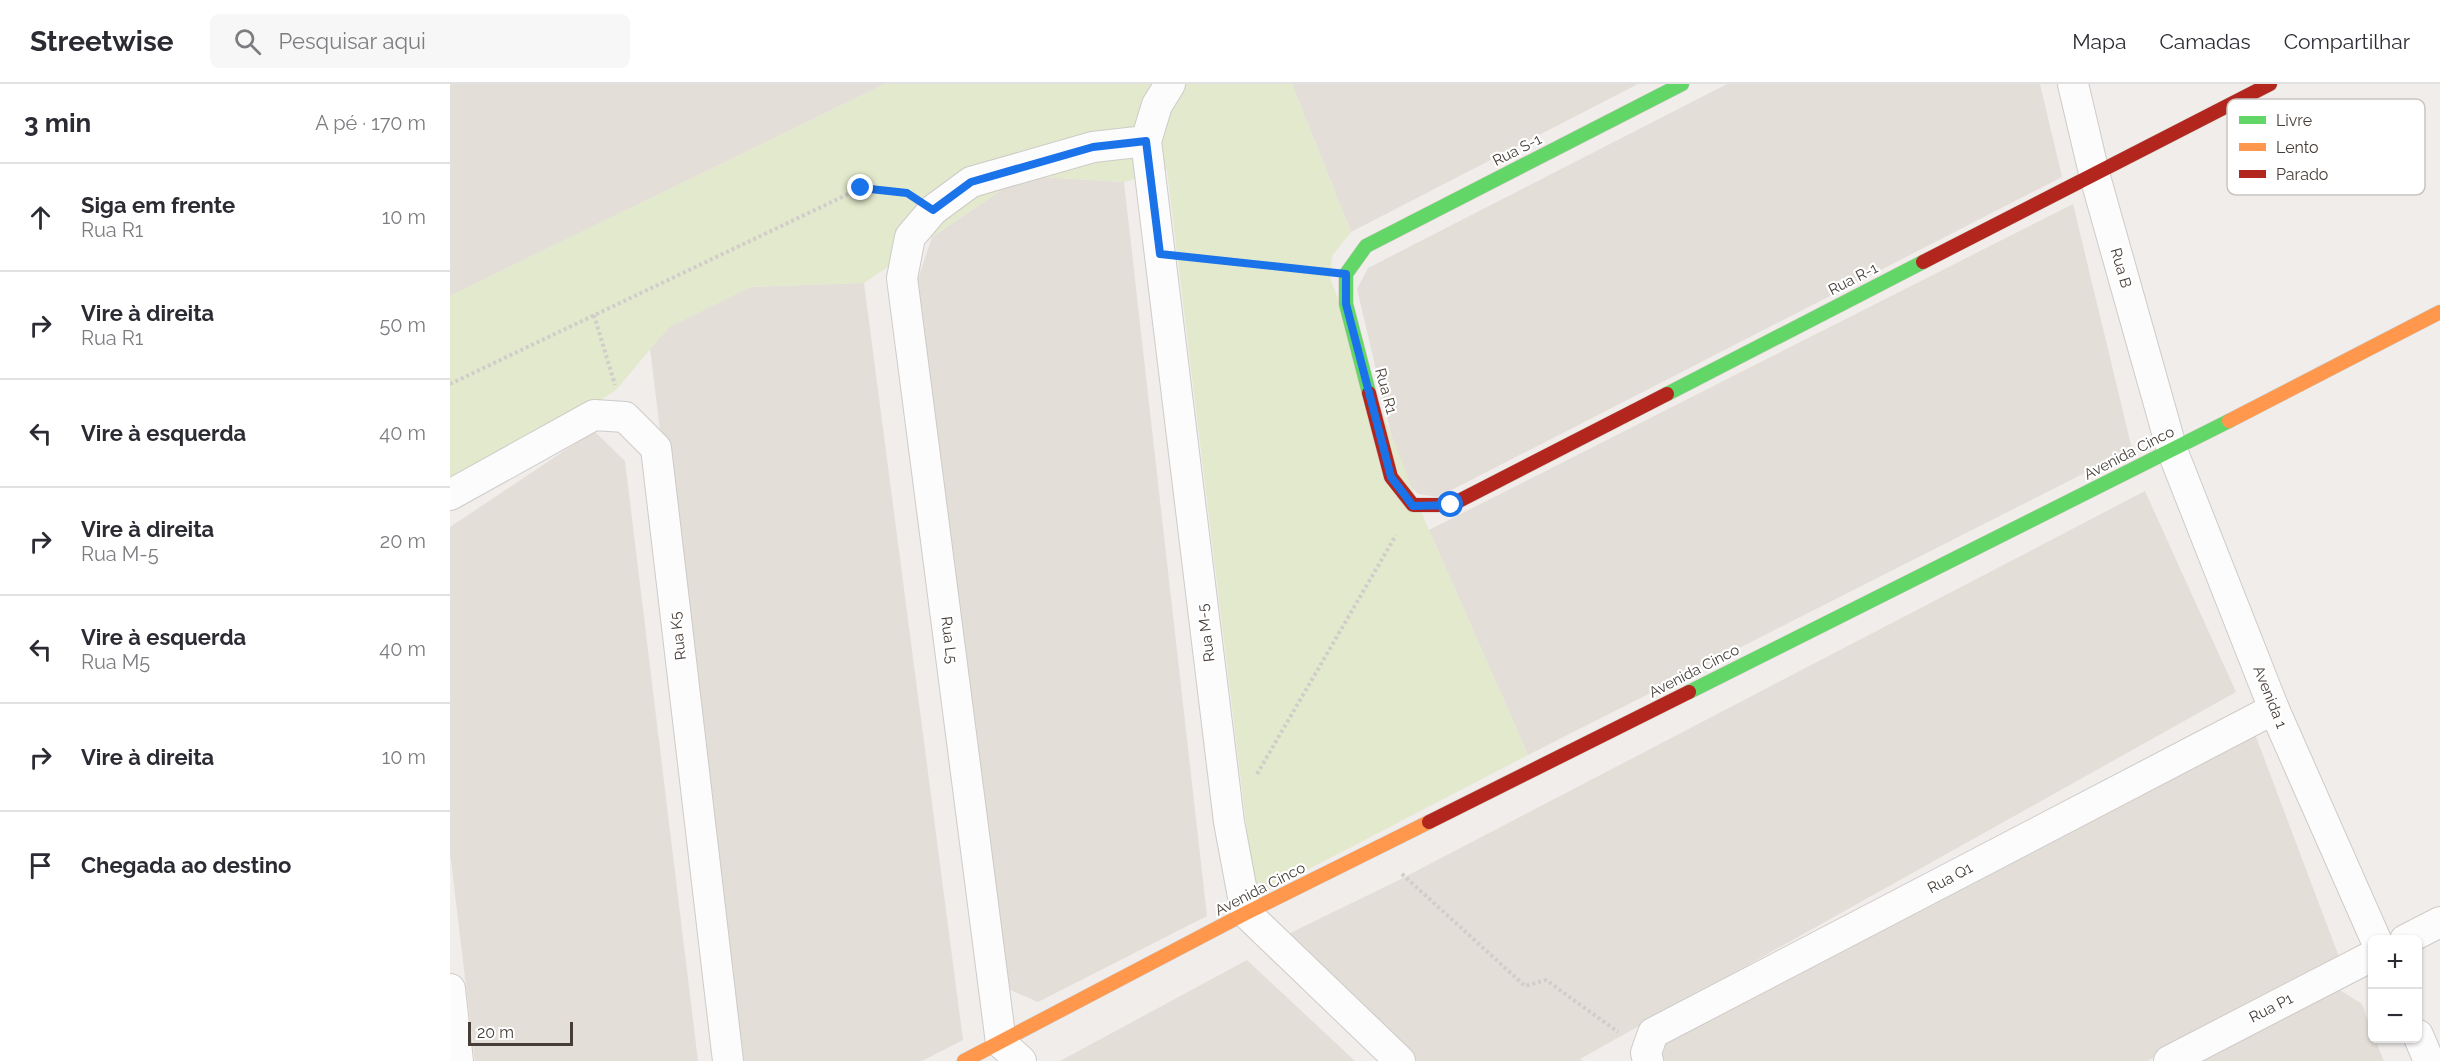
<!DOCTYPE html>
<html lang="pt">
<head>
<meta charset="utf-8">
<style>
	body { margin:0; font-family:Raleway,sans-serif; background:#f7f7f7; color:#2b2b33 }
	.controls { position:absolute; right:18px; bottom:18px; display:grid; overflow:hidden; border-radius:9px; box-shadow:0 2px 4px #0004 }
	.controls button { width:54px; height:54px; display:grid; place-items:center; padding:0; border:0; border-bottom:2px solid #e1e1e2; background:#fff; color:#2b2b33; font:30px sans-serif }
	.scale { position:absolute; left:18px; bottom:15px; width:105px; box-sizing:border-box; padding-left:6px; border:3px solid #463d37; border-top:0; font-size:16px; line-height:21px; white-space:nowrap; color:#463d37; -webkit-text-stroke:4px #fff; paint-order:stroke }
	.stop { position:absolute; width:18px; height:18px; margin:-14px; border:4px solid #1a73e8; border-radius:50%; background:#fff }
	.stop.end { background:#1a73e8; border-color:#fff; box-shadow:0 2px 6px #0008 }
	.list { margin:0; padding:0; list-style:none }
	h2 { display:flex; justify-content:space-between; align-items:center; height:78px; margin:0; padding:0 24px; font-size:26px }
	h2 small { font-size:20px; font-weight:400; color:#7c7c81 }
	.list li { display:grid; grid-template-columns:39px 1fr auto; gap:18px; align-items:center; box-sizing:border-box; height:108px; padding:0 24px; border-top:2px solid #e1e1e2 }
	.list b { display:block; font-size:22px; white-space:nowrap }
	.list p { margin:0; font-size:20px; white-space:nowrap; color:#7c7c81 }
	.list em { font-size:20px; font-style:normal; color:#7c7c81 }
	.icon { flex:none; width:33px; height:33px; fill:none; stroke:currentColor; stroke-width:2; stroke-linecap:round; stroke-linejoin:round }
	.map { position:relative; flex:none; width:1990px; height:977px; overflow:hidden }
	header { display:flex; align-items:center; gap:36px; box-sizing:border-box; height:84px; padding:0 30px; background:#fff; border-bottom:2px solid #e1e1e2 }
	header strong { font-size:28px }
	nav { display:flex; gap:33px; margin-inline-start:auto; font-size:21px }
	.search { width:420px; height:54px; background:#f7f7f7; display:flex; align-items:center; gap:15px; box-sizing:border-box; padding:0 21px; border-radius:9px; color:#7c7c81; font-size:22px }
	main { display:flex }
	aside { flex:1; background:#fff }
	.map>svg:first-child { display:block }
</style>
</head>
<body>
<header>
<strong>Streetwise</strong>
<div class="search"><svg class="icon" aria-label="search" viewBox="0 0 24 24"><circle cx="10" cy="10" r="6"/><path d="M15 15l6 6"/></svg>Pesquisar aqui</div>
<nav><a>Mapa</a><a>Camadas</a><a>Compartilhar</a></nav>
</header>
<main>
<aside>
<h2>3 min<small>A pé · 170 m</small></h2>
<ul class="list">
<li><svg class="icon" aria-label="ahead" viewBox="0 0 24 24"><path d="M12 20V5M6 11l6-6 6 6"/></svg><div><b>Siga em frente</b><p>Rua R1</p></div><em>10 m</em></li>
<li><svg class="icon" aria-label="right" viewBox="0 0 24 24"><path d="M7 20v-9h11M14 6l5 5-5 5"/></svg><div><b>Vire à direita</b><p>Rua R1</p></div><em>50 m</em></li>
<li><svg class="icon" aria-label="left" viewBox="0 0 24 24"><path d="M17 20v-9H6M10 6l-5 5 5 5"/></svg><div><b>Vire à esquerda</b></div><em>40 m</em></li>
<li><svg class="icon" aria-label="right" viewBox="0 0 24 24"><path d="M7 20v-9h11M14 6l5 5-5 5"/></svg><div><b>Vire à direita</b><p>Rua M-5</p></div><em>20 m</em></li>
<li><svg class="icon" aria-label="left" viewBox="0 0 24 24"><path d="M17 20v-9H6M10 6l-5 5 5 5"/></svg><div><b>Vire à esquerda</b><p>Rua M5</p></div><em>40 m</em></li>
<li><svg class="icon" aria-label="right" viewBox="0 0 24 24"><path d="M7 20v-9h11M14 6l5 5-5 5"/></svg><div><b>Vire à direita</b></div><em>10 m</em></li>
<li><svg class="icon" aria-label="arrive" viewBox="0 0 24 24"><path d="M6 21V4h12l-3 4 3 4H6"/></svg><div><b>Chegada ao destino</b></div></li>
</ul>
</aside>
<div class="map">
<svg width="1990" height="977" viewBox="0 0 1990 977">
	<rect width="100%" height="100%" fill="#f0edeb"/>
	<g fill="#e4ded8">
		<polygon points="2,0 435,0 0,212 0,1"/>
		<polygon points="842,0 1188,0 901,148"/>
		<polygon points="1277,0 1590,0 1612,93 988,413 968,410 951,392 907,205 918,184"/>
		<polygon points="572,92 674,98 757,832 588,918 558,905 467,198 482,153"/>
		<polygon points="1623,120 1682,365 1078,671 979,446"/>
		<polygon points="414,199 513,956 472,977 288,977 200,265 219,243 300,203"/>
		<polygon points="144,347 175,377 248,977 25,977 0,769 0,443"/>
		<polygon points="1695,407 1786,608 1130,975 1132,977 959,977 830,854 949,796"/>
		<polygon points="1805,650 1891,878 1697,977 1209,977 1211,959"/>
		<polygon points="797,876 905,977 610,977"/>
		<polygon points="1890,906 1912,920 1922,947 1922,954 1925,955 1934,977 1742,977 1862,912"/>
	</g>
	<polygon fill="#e3e9cc" points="435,0 842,0 901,148 882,172 880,194 975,437 1078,671 805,813 717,86 674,98 572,92 414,199 300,203 219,243 166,306 0,414 0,212"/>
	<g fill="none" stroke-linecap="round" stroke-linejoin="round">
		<defs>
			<g id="street">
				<polyline points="720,0 707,21 696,57 779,738 796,829 950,977"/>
				<polyline points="1623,0 1644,89 1722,366 1824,625 1926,856"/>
				<polyline points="0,411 144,331 175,333 206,364 278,977"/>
				<polyline points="1955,856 1990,838"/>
				<polyline points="0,905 8,977"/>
				<polyline points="1968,951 1979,977"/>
				<polyline points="571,977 551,959 452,194 460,153 483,126 521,98 643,63 696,57"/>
				<polyline points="1198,977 1196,969 1203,949 1824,625"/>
				<polyline points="1719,977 1922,872"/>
			</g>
			<g id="fast">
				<polyline points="919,309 896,220 896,190 916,162 1232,0"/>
				<polyline points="1217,310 1473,178"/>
				<polyline points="1239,608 1779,337"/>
			</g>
			<g id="slow">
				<polyline points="1779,337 1990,228"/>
				<polyline points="514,977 796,829 979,738"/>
			</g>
			<g id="jam">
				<polyline points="1473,178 1820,0"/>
				<polyline points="919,309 941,393 963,421 1001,421 1217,310"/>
				<polyline points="979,738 1239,608"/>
			</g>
		</defs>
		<use href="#street" stroke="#cecbc8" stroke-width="32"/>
		<use href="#fast" stroke="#d0cac3" stroke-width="15"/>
		<use href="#slow" stroke="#d0cac3" stroke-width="15"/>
		<use href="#jam" stroke="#d0cac3" stroke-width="15"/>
		<g stroke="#d1cdcb" stroke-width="4" stroke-dasharray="3 3" stroke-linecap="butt">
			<polyline points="741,174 862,186"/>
			<polyline points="144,231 165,301"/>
			<polyline points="0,300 411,104 454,109"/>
			<polyline points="807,690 946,451"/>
			<polyline points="952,790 1075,902 1096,896 1168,948"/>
		</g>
		<use href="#street" stroke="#fdfcfc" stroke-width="30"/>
		<use href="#fast" stroke="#63d668" stroke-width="14"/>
		<use href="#slow" stroke="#ff974d" stroke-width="14"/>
		<use href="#jam" stroke="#b3261e" stroke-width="14"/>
	</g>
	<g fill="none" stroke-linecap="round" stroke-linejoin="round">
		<polyline stroke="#1a73e8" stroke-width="8" points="411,104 457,109 483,126 521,98 643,63 696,57 710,170 896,190 896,220 941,393 963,422 1001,421"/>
	</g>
	<g text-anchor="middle" stroke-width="4.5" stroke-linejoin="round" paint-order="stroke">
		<g font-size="15" fill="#463d37" stroke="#fff">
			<text transform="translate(1067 66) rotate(-27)" y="5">Rua S-1</text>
			<text transform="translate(1671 184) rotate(74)" y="5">Rua B</text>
			<text transform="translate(1403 195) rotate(-27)" y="5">Rua R-1</text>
			<text transform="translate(936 307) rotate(75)" y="5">Rua R1</text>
			<text transform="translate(1679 369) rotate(-27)" y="5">Avenida Cinco</text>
			<text transform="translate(756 549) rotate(-97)" y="5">Rua M-5</text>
			<text transform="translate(228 552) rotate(-97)" y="5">Rua K5</text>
			<text transform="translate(499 556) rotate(83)" y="5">Rua L5</text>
			<text transform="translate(1244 587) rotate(-27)" y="5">Avenida Cinco</text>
			<text transform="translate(1820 613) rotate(68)" y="5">Avenida 1</text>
			<text transform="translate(1500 794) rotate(-28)" y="5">Rua Q1</text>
			<text transform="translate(810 805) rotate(-27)" y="5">Avenida Cinco</text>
			<text transform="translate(1821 924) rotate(-27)" y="5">Rua P1</text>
		</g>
	</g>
	<rect x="1777" y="15" width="198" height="96" rx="9" fill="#fff" stroke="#c8c5c3" stroke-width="1.5"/>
	<rect x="1789" y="32" width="27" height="8" fill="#63d668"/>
	<rect x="1789" y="59" width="27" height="8" fill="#ff974d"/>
	<rect x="1789" y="86" width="27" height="8" fill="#b3261e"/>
	<g font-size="16" fill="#463d37">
		<text x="1826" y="42">Livre</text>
		<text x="1826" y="69">Lento</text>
		<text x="1826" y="96">Parado</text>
	</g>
</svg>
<div class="controls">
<button>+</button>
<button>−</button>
</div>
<div class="scale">20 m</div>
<div class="stop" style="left:1001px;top:421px"></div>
<div class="stop end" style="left:411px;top:104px"></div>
</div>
</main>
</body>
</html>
